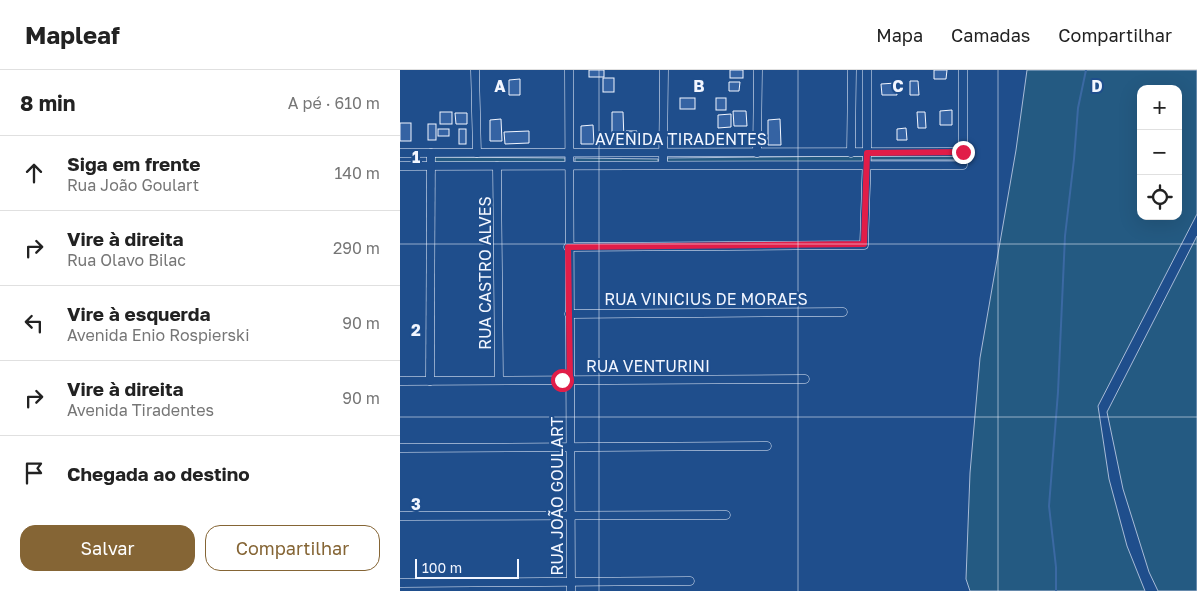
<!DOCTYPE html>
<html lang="pt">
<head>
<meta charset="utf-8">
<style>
	body { margin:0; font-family:"Golos Text",sans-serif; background:#f6f6f6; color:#222 }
	.controls { position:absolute; right:15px; top:15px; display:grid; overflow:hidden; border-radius:10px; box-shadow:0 5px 20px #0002 }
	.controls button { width:45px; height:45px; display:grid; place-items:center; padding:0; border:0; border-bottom:1px solid #e0e0e0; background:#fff; color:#222; font:25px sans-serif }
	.scale { position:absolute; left:15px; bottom:12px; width:104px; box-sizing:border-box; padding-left:5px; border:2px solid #f2f6ff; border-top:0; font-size:14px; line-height:18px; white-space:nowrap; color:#f2f6ff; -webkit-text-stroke:4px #1f4e8c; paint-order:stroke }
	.stop { position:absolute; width:15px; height:15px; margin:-11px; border:4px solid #e11d48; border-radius:50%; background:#fff }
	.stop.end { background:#e11d48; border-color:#fff; box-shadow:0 1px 5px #0008 }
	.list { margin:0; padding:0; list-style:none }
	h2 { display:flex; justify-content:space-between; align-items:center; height:65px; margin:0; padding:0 20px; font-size:21px }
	h2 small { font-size:16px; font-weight:400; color:#767676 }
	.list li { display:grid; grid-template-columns:32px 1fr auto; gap:15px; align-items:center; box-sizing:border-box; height:75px; padding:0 20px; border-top:1px solid #e0e0e0 }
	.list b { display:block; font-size:19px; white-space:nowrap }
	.list p { margin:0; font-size:16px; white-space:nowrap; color:#767676 }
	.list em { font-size:16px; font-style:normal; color:#767676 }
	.actions { display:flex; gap:10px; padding:15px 20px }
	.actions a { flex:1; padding:11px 0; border:1px solid #856535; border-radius:15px; text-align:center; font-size:18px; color:#856535 }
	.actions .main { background:#856535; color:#fff }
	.icon { flex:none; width:28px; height:28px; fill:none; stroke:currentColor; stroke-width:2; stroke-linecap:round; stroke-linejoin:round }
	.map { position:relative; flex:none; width:797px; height:521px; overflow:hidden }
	header { display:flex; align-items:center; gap:30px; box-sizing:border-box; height:70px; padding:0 25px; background:#fff; border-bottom:1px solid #e0e0e0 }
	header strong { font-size:24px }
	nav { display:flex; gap:28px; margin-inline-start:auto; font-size:18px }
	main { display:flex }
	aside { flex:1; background:#fff }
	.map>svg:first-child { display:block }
</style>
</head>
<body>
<header>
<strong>Mapleaf</strong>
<nav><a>Mapa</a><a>Camadas</a><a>Compartilhar</a></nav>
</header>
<main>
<aside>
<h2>8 min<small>A pé · 610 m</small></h2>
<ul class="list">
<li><svg class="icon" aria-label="ahead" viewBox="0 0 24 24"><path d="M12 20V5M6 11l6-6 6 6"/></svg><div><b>Siga em frente</b><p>Rua João Goulart</p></div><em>140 m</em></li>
<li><svg class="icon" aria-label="right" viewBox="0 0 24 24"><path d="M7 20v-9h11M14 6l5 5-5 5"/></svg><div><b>Vire à direita</b><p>Rua Olavo Bilac</p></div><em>290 m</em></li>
<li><svg class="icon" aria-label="left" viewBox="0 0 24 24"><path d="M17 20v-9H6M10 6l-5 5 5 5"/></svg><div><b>Vire à esquerda</b><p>Avenida Enio Rospierski</p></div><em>90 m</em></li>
<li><svg class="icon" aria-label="right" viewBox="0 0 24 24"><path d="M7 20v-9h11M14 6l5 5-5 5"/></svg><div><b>Vire à direita</b><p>Avenida Tiradentes</p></div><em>90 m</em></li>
<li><svg class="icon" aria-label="arrive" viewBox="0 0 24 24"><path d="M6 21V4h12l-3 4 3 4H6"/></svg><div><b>Chegada ao destino</b></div></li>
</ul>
<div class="actions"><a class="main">Salvar</a><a>Compartilhar</a></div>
</aside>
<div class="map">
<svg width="797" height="521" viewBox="0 0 797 521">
	<rect width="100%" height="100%" fill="#1f4e8c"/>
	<g fill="#245a82" stroke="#a8bbd7" fill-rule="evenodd">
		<path d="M 627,0 L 797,0 L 797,144 L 698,336 L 709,409 L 727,476 L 745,521 L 570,521 L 566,509 L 570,403 L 580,288 L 616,80 ZM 741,19 L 778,19 L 778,146 L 741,146 Z"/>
		<polygon points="558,85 558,90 470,90 470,86"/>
		<polygon points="464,86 464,92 267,93 267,88"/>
		<polygon points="34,87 165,88 165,94 34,94"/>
		<polygon points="175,88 258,89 258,94 175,94"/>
		<polygon points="797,166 797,521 758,521 749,502 723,419 707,342"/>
	</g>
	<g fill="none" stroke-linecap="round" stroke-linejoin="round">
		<polyline stroke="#3b69a3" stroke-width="2" points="656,521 656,497 649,436 658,322 665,166 674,89 678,38 686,0"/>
	</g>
	<g fill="#3563a3" stroke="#f2f6ff">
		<rect x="189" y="0" width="15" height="7"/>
		<rect x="330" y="0" width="13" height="8"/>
		<polygon points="534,0 547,0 546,9 534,9"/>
		<rect x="203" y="8" width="11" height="14"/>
		<polygon points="120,9 120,25 109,25 109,10"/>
		<polygon points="510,11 518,11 519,25 510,25"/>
		<polygon points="329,12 340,12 339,21 329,21"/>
		<polygon points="496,13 497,25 482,25 481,14"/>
		<rect x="280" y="28" width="15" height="11"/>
		<rect x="316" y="28" width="10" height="12"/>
		<polygon points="552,40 552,55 540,55 540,41"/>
		<polygon points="333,41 346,41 347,56 334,56"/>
		<rect x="40" y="42" width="12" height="12"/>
		<polygon points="212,42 223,42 224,70 212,70"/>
		<polygon points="517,42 525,42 526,58 518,58"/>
		<polygon points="55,43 67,43 67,54 56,54"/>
		<polygon points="331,44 331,57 318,58 318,45"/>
		<polygon points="101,49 102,71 90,71 90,50"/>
		<polygon points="380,49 381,75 368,75 368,50"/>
		<rect x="0" y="53" width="11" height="18"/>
		<rect x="28" y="54" width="8" height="16"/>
		<polygon points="193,55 194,74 181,74 181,56"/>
		<polygon points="506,58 507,70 497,70 497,59"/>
		<rect x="38" y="59" width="11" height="7"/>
		<rect x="59" y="59" width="7" height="15"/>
		<polygon points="129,61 129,73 105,74 104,62"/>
		<polygon points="226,61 237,61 237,73 226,74"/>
	</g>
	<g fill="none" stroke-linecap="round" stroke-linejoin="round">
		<defs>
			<g id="minor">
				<polyline points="75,0 77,83"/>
				<polyline points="169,0 171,521"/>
				<polyline points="0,83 563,82"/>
				<polyline points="357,83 358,0"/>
				<polyline points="451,83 452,0"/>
				<polyline points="263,95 264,0"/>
				<polyline points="0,96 563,95 563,0"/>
				<polyline points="97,96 99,310"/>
				<polyline points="168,177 464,175 467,83 467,0"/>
				<polyline points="169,244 443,242"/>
				<polyline points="0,311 405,309"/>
				<polyline points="30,311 31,83"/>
				<polyline points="0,378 367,376"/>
				<polyline points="0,446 326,445"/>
				<polyline points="0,513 290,511"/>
			</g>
		</defs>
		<use href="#minor" stroke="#f2f6ff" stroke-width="9"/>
		<use href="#minor" stroke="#1f4e8c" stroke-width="8"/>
	</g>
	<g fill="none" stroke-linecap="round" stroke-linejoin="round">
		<polyline stroke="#e11d48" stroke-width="6" points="162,310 170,310 168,177 464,174 467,83 563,82"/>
	</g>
	<path fill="none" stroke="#f2f6ff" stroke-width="1" stroke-opacity="0.55" d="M 199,0 L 199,521M 398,0 L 398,521M 598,0 L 598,521M 0,174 L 797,174M 0,347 L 797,347"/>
	<g text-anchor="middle" stroke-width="4" stroke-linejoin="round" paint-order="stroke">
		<g font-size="16" fill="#f2f6ff" stroke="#1f4e8c">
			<text x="281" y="75">AVENIDA TIRADENTES</text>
			<text transform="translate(85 203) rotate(-90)" y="6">RUA CASTRO ALVES</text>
			<text x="306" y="235">RUA VINICIUS DE MORAES</text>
			<text x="248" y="302">RUA VENTURINI</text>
			<text transform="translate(157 426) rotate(-90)" y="6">RUA JOÃO GOULART</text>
		</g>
	</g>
	<g font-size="16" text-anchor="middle" font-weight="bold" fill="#f2f6ff" stroke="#1f4e8c" stroke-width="4" stroke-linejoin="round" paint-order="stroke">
		<text x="100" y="22">A</text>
		<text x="299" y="22">B</text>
		<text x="498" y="22">C</text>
		<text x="697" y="22">D</text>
		<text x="16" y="93">1</text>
		<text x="16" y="266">2</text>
		<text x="16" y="440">3</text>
	</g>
</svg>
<div class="controls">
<button>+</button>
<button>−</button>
<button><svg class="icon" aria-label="locate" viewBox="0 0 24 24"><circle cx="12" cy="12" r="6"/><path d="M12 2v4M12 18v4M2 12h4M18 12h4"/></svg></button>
</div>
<div class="scale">100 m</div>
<div class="stop" style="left:162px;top:310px"></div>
<div class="stop end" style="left:563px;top:82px"></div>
</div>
</main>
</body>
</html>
